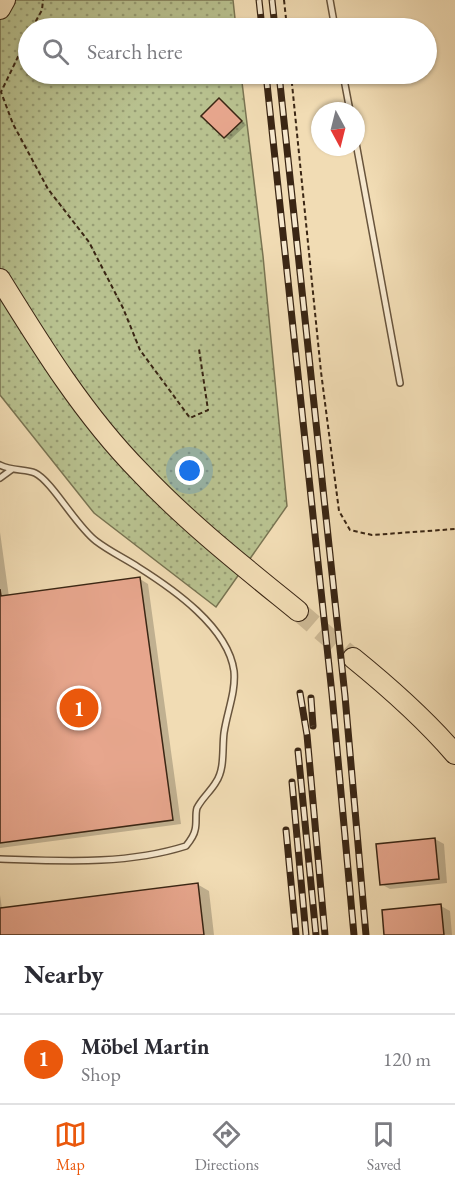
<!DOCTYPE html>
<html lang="en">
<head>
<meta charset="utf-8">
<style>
	body { margin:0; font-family:"EB Garamond",serif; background:#f2f2f3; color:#2b2b33 }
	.compass { position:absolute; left:311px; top:102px; width:54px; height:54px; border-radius:50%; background:#fff; box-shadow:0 2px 4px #0004; rotate:173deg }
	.you { position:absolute; left:190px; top:471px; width:21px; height:21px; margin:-15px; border:4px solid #fff; border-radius:50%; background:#1a73e8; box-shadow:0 0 0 9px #1a73e833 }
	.badge { display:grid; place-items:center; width:39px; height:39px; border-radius:50%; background:#ea580c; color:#fff; font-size:20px; font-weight:700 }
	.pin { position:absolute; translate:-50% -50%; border:3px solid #fff; box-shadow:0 2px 6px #0006 }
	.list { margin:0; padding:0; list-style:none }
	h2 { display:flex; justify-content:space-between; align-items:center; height:78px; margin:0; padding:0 24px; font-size:26px }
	h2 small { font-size:20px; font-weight:400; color:#7c7c81 }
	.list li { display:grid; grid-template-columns:39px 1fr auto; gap:18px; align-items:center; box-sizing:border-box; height:90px; padding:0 24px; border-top:2px solid #e1e1e2 }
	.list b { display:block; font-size:22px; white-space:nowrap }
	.list p { margin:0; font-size:20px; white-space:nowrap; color:#7c7c81 }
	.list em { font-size:20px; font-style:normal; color:#7c7c81 }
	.icon { flex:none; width:33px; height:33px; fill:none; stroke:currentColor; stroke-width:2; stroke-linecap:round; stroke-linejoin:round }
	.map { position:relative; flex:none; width:455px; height:935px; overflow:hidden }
	.search { position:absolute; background:#fff; box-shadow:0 2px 4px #0004; left:18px; right:18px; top:18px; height:66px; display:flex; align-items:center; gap:15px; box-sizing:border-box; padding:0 21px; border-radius:33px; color:#7c7c81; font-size:22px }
	.sheet { height:168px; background:#fff }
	nav { display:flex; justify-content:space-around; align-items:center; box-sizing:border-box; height:84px; border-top:2px solid #e1e1e2; background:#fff; font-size:16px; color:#7c7c81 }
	nav a { display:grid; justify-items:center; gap:3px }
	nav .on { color:#ea580c }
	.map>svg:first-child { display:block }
</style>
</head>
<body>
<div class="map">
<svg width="455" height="935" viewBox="0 0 455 935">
	<defs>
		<pattern id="grass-dots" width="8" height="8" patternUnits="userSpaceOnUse" patternTransform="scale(1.5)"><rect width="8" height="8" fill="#b8c18f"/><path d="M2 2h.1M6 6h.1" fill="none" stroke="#979d74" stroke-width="1.8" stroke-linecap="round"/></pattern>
	</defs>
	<rect width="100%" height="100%" fill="#f1dcb4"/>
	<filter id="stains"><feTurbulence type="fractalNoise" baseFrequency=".00333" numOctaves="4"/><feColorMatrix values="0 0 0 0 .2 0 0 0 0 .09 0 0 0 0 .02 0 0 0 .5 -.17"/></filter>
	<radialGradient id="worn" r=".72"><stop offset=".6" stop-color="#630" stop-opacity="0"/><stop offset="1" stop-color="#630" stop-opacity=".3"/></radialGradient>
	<polygon fill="url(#grass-dots)" stroke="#797452" stroke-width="1.5" points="0,0 233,0 236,28 28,28 28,74 241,74 263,256 287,506 216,607 94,513 0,395"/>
	<g fill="#0003">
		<polygon points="220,100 246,125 230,140 225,137"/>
		<polygon points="0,532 9,597 140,579 148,584 181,824 0,848"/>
		<polygon points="435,839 444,844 447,883 390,889 381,884"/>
		<polygon points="197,884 209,891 214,935 0,935 0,895 2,909"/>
		<polygon points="441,906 450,911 452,935 386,935"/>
	</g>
	<g fill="#e7a68d" stroke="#3a2614" stroke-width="1.5">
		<polygon points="219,98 242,121 224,138 201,116"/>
		<polygon points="140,577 173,820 0,843 0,589 1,596"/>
		<polygon points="435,838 439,879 380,885 376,844"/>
		<polygon points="198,883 204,935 0,935 0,908"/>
		<polygon points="441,904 444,935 384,935 382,910"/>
	</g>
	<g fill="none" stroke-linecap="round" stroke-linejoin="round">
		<polyline stroke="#ccb894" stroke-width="20" stroke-dasharray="20 10" stroke-linecap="butt" points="298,611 353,658"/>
		<defs>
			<g id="lane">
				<polyline points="330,0 335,28"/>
				<polyline points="343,74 350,111"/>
				<polyline points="356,143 400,383"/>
				<path d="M 0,465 C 12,471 26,469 35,473 C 52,481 76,526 96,541 C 109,551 124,558 138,567 C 173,589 228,627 234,671 C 236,692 227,712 224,733 C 222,749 225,769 216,782 C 211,791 202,798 197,808 C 195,814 197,823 195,830 C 194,836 190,841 186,846 C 126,865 62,861 0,859"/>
				<polyline points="0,478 11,470"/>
			</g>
			<g id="highway">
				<polyline points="0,9 5,0"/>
				<path d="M 0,279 C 42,347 84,415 140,472 C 188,523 244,567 298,611"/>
				<path d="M 353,658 C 390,688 424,718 455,754"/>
			</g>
		</defs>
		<use href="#lane" stroke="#68543c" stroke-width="8"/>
		<use href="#highway" stroke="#3a2614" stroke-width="22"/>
		<g stroke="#3a2614" stroke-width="2" stroke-dasharray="4.5 3" stroke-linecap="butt">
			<polyline points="284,0 287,28"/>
			<polyline points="32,28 42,10 43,0"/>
			<polyline points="28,36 1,92 13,124 48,189 89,242 123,308 140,350 190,418 208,410 199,349"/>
			<polyline points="291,74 321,372 339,511 350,530 372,535 455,529"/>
		</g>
		<use href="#lane" stroke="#f6e8ce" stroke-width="5"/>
		<use href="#highway" stroke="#f1dcb4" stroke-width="20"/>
		<defs>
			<g id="rail">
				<polyline points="259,0 262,28"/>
				<polyline points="272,0 275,28"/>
				<polyline points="266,74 332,694 354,935"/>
				<polyline points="279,74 345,696 366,935"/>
				<polyline points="300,693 307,735 325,935"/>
				<polyline points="311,698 313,726"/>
				<polyline points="298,751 316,935"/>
				<polyline points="292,782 306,935"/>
				<polyline points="286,830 296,935"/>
			</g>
		</defs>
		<use href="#rail" stroke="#3a2614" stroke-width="7"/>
		<use href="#rail" stroke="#f6e8ce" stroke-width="4.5" stroke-dasharray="14" stroke-linecap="butt"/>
	</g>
	<rect width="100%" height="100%" filter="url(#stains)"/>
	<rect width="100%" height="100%" fill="url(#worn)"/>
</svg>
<svg class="compass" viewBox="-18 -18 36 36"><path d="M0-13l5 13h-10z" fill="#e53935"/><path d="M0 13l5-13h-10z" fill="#7c7c81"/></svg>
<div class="you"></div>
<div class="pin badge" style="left:79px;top:708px">1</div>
<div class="search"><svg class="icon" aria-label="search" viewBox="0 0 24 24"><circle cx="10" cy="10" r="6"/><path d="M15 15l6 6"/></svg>Search here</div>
</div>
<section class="sheet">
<h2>Nearby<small></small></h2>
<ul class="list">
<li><span class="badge">1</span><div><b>Möbel Martin</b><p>Shop</p></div><em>120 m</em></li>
</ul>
</section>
<nav>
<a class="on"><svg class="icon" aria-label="map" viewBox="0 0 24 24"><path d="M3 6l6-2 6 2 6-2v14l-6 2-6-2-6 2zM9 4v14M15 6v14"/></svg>Map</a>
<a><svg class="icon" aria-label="directions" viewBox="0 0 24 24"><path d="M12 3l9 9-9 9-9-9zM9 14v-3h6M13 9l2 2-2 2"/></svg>Directions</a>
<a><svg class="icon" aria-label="saved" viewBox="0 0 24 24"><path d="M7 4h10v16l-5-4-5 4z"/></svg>Saved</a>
</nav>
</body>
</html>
